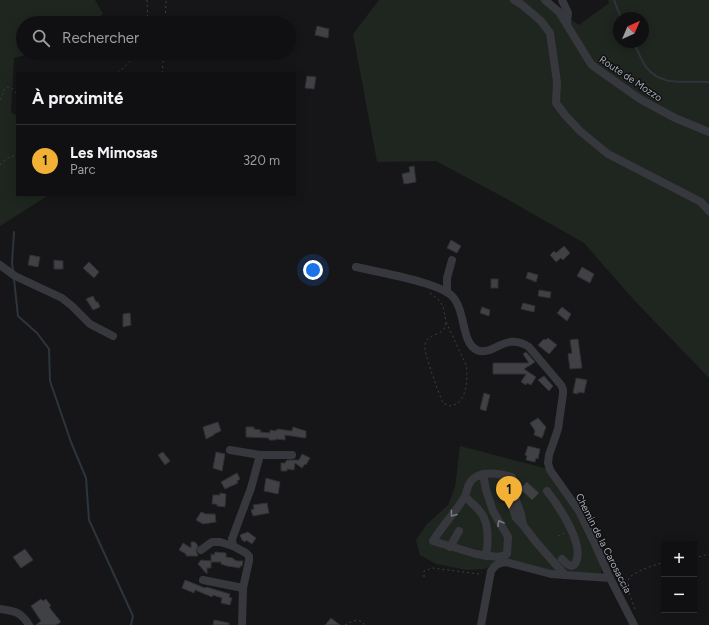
<!DOCTYPE html>
<html lang="fr">
<head>
<meta charset="utf-8">
<style>
	body { margin:0; font-family:Figtree,sans-serif; background:#19191b; color:#f1f3f6 }
	.controls { position:absolute; right:12px; bottom:12px; display:grid; overflow:hidden; border-radius:0px; box-shadow:0 2px 10px #0003 }
	.controls button { width:36px; height:36px; display:grid; place-items:center; padding:0; border:0; border-bottom:1px solid #303032; background:#101012; color:#f1f3f6; font:20px sans-serif }
	.compass { position:absolute; left:613px; top:12px; width:36px; height:36px; border-radius:50%; background:#101012; box-shadow:0 2px 10px #0003; rotate:44deg }
	.you { position:absolute; left:313px; top:270px; width:14px; height:14px; margin:-10px; border:3px solid #fff; border-radius:50%; background:#1a73e8; box-shadow:0 0 0 6px #1a73e833 }
	.badge { display:grid; place-items:center; width:26px; height:26px; border-radius:50%; background:#f2b134; color:#111; font-size:13px; font-weight:700 }
	.pin { position:absolute; translate:-50% -33px; filter:drop-shadow(0 1px 2px #0008) }
	.pin::after { content:''; position:absolute; top:21px; width:14px; height:12px; background:inherit; clip-path:polygon(0 0,100% 0,50% 100%) }
	.list { margin:0; padding:0; list-style:none }
	h2 { display:flex; justify-content:space-between; align-items:center; height:52px; margin:0; padding:0 16px; font-size:17px }
	h2 small { font-size:13px; font-weight:400; color:#9c9d9f }
	.list li { display:grid; grid-template-columns:26px 1fr auto; gap:12px; align-items:center; box-sizing:border-box; height:72px; padding:0 16px; border-top:1px solid #303032 }
	.list b { display:block; font-size:15px; white-space:nowrap }
	.list p { margin:0; font-size:13px; white-space:nowrap; color:#9c9d9f }
	.list em { font-size:13px; font-style:normal; color:#9c9d9f }
	.icon { flex:none; width:22px; height:22px; fill:none; stroke:currentColor; stroke-width:2; stroke-linecap:round; stroke-linejoin:round }
	.map { position:relative; flex:none; width:709px; height:625px; overflow:hidden }
	.search { position:absolute; background:#101012; box-shadow:0 2px 10px #0003; left:16px; top:16px; width:280px; height:44px; display:flex; align-items:center; gap:10px; box-sizing:border-box; padding:0 14px; border-radius:22px; color:#9c9d9f; font-size:15px }
	.panel { position:absolute; background:#101012; box-shadow:0 2px 10px #0003; left:16px; top:72px; width:280px; height:124px; border-radius:0px }
	.map>svg:first-child { display:block }
</style>
</head>
<body>
<div class="map">
<svg width="709" height="625" viewBox="0 0 709 625">
	<rect width="100%" height="100%" fill="#161618"/>
	<g fill="#1e261f" fill-rule="evenodd">
		<polygon points="0,0 95,0 103,14 92,23 23,23 23,53 33,53 14,58 11,112 17,116 17,195 49,195 0,226"/>
		<path d="M 379,0 L 543,0 L 548,5 L 579,25 L 609,3 L 608,0 L 709,0 L 709,378 L 634,300 L 584,243 L 505,198 L 436,161 L 377,162 L 353,34 ZM 619,18 L 643,18 L 643,42 L 619,42 Z"/>
		<path d="M 460,446 L 548,469 C 566,497 585,524 597,556 C 599,562 602,567 601,574 L 566,571 L 561,566 L 552,572 L 494,563 L 485,569 L 467,570 L 436,564 L 420,555 L 416,540 L 427,524 L 448,505 L 455,487 Z"/>
	</g>
	<g fill="none" stroke-linecap="round" stroke-linejoin="round">
		<g stroke="#2c353c" stroke-width="2">
			<polyline points="614,0 621,18"/>
			<path d="M 633,42 C 638,50 641,60 646,67 C 663,88 685,80 709,82"/>
			<polyline points="13,270 12,263 14,232"/>
			<polyline points="14,279 18,316 37,333 49,349 50,381 71,442 86,478 89,520 133,616 131,625"/>
		</g>
	</g>
	<g fill="#404145" stroke="#303034">
		<polygon points="317,26 329,29 328,38 315,35"/>
		<polygon points="307,76 316,77 314,89 305,88"/>
		<polygon points="414,166 416,182 404,184 402,174 410,172 409,167"/>
		<polygon points="451,240 461,246 457,253 447,248"/>
		<polygon points="564,246 570,253 563,260 561,258 556,262 550,255 554,251 556,253"/>
		<polygon points="30,255 40,257 38,267 28,265"/>
		<polygon points="54,260 63,261 63,269 54,269"/>
		<polygon points="89,262 99,272 94,278 83,268"/>
		<polygon points="582,267 594,274 590,283 577,276"/>
		<polygon points="528,272 538,275 536,282 526,278"/>
		<rect x="491" y="279" width="7" height="9"/>
		<polygon points="539,290 551,292 550,298 538,296"/>
		<polygon points="93,296 96,302 98,302 100,307 93,310 86,299"/>
		<polygon points="523,303 535,306 534,312 521,309"/>
		<polygon points="482,307 490,310 489,316 480,313"/>
		<polygon points="562,307 571,314 567,321 557,313"/>
		<polygon points="130,313 131,325 123,327 123,314"/>
		<polygon points="548,338 557,345 549,354 538,345 544,339 546,340"/>
		<polygon points="578,339 582,368 570,369 568,354 572,353 570,340"/>
		<polygon points="526,352 535,362 524,369 536,377 531,385 527,383 526,385 521,382 526,374 493,374 493,363 529,363 523,354"/>
		<polygon points="544,376 553,386 549,391 538,380"/>
		<polygon points="576,378 587,380 584,393 578,392 578,394 573,393"/>
		<polygon points="484,393 490,395 486,411 480,409"/>
		<polygon points="538,418 546,427 542,438 534,435 535,431 530,423"/>
		<polygon points="218,422 221,431 214,434 214,435 206,439 203,427"/>
		<polygon points="246,427 254,427 254,429 261,430 260,432 270,433 270,430 276,431 277,429 292,431 293,427 296,428 306,431 306,437 305,438 285,435 285,440 276,439 276,440 269,440 269,438 246,437"/>
		<polygon points="528,446 540,449 538,459 536,458 535,462 526,460 527,456 525,455"/>
		<polygon points="163,452 170,461 165,465 158,455"/>
		<polygon points="216,452 225,454 222,471 213,468"/>
		<polygon points="302,454 310,458 306,465 305,464 302,468 295,463 294,470 287,469 287,471 281,471 281,463 285,463 287,460 299,460"/>
		<polygon points="237,473 240,479 237,481 238,483 225,489 221,482"/>
		<polygon points="266,478 280,482 278,494 264,491"/>
		<polygon points="527,482 539,493 532,500 520,489"/>
		<polygon points="220,493 226,494 225,507 217,506 217,504 212,504 213,495 220,495"/>
		<polygon points="267,503 269,513 253,516 251,510 254,509 253,505"/>
		<polygon points="201,512 206,514 215,514 216,522 203,524 196,520"/>
		<polygon points="248,532 256,538 252,544 246,540 245,542 242,540 240,535"/>
		<polygon points="191,542 195,542 198,546 196,550 198,556 186,556 186,554 179,550 183,543 191,548"/>
		<polygon points="25,549 33,560 21,568 13,557"/>
		<polygon points="215,552 226,553 226,557 233,558 233,559 237,561 243,561 242,566 240,566 240,568 227,566 221,564 221,562 211,562 211,568 207,568 207,574 198,564 201,560 211,561 211,554 214,555"/>
		<polygon points="185,580 205,588 206,587 230,594 229,597 232,598 230,605 221,603 222,598 213,595 212,597 195,590 194,593 182,588"/>
		<polygon points="41,599 43,601 46,599 51,606 49,607 61,622 56,625 36,625 41,621 31,606"/>
		<polygon points="331,618 340,625 325,625"/>
		<polygon points="214,620 229,623 229,625 213,625"/>
	</g>
	<g fill="none" stroke-linecap="round" stroke-linejoin="round">
		<g stroke="#3d3f44" stroke-width="1" stroke-dasharray="2 3" stroke-linecap="butt">
			<polyline points="147,0 148,23"/>
			<polyline points="165,23 166,0"/>
			<polyline points="118,73 139,53"/>
			<polyline points="162,73 164,53"/>
			<polyline points="0,100 4,90 7,87 12,88 17,94"/>
			<polyline points="0,165 9,157 17,155"/>
			<path d="M 430,293 L 438,299 L 443,306 L 446,322 L 466,365 C 468,376 467,394 459,402 C 456,405 453,405 450,406 L 443,403 C 439,394 423,351 425,345 C 427,332 446,337 446,322"/>
			<polyline points="558,536 565,533"/>
			<polyline points="694,558 709,554"/>
			<polyline points="424,577 424,571 432,568 479,574 482,572"/>
			<path d="M 635,609 C 632,601 627,589 628,581 C 629,572 656,565 664,562"/>
			<path d="M 345,625 C 352,621 359,617 365,625"/>
		</g>
		<g stroke="#37383d" stroke-width="8">
			<polyline points="514,0 521,4 541,21 550,33 557,82 556,103 565,115 580,131 608,154 701,202 709,211"/>
			<polyline points="545,0 559,12 591,64 600,71 640,99 675,118 709,132"/>
			<polyline points="562,0 568,13 567,24"/>
			<polyline points="0,265 15,276 62,298 72,306 90,324 113,336"/>
			<path d="M 356,267 C 377,272 438,282 452,296 C 466,310 461,343 477,350 C 493,357 506,331 529,347 L 561,385 L 563,389 L 563,394 L 558,429 L 549,455 L 548,463 L 550,470 L 579,511 L 595,544 L 610,578 L 634,625"/>
			<polyline points="447,292 447,278 452,260"/>
			<polyline points="230,450 260,455 251,488 232,539 233,546 246,553 249,556 249,561 243,588 242,625"/>
			<polyline points="260,455 292,455"/>
			<path d="M 483,474 L 486,490 L 493,511 L 508,537 L 507,554 L 498,557 L 476,554 L 433,541 C 442,526 455,513 464,498 C 468,492 466,485 473,479 C 482,470 502,474 512,477 L 516,500 L 521,514 L 523,525 L 516,518 L 511,503 L 507,476"/>
			<path d="M 547,491 C 558,505 588,548 574,565 L 571,566 L 567,564 L 562,559"/>
			<path d="M 465,497 C 472,503 481,510 484,518 C 489,529 488,544 486,556"/>
			<polyline points="523,525 536,542 565,575"/>
			<polyline points="450,547 459,531"/>
			<polyline points="201,550 212,542 220,542 233,546"/>
			<polyline points="203,580 243,588"/>
			<path d="M 0,609 C 15,611 21,612 29,625"/>
			<path d="M 481,625 L 491,571 C 495,565 498,563 506,562 L 551,574 L 610,578"/>
		</g>
	</g>
	<defs><path id="oneway-chevron" d="M-2-3.5L2.5 0L-2 3.5" fill="none" stroke-width="1.6" stroke-linecap="round" stroke-linejoin="round"/></defs>
	<g stroke="#757881">
		<use href="#oneway-chevron" transform="translate(453 514) rotate(127)"/>
		<use href="#oneway-chevron" transform="translate(500 523) rotate(-119)"/>
	</g>
	<g text-anchor="middle" stroke-width="3" stroke-linejoin="round" paint-order="stroke">
		<g font-size="10" fill="#a8adb8" stroke="#111113">
			<text transform="translate(631 78) rotate(34)" y="4">Route de Mozzo</text>
			<text transform="translate(604 543) rotate(63)" y="4">Chemin de la Carosaccia</text>
		</g>
	</g>
</svg>
<div class="controls">
<button>+</button>
<button>−</button>
</div>
<svg class="compass" viewBox="-18 -18 36 36"><path d="M0-13l5 13h-10z" fill="#e53935"/><path d="M0 13l5-13h-10z" fill="#9c9d9f"/></svg>
<div class="you"></div>
<div class="pin badge" style="left:509px;top:509px">1</div>
<div class="search"><svg class="icon" aria-label="search" viewBox="0 0 24 24"><circle cx="10" cy="10" r="6"/><path d="M15 15l6 6"/></svg>Rechercher</div>
<section class="panel">
<h2>À proximité<small></small></h2>
<ul class="list">
<li><span class="badge">1</span><div><b>Les Mimosas</b><p>Parc</p></div><em>320 m</em></li>
</ul>
</section>
</div>
</body>
</html>
